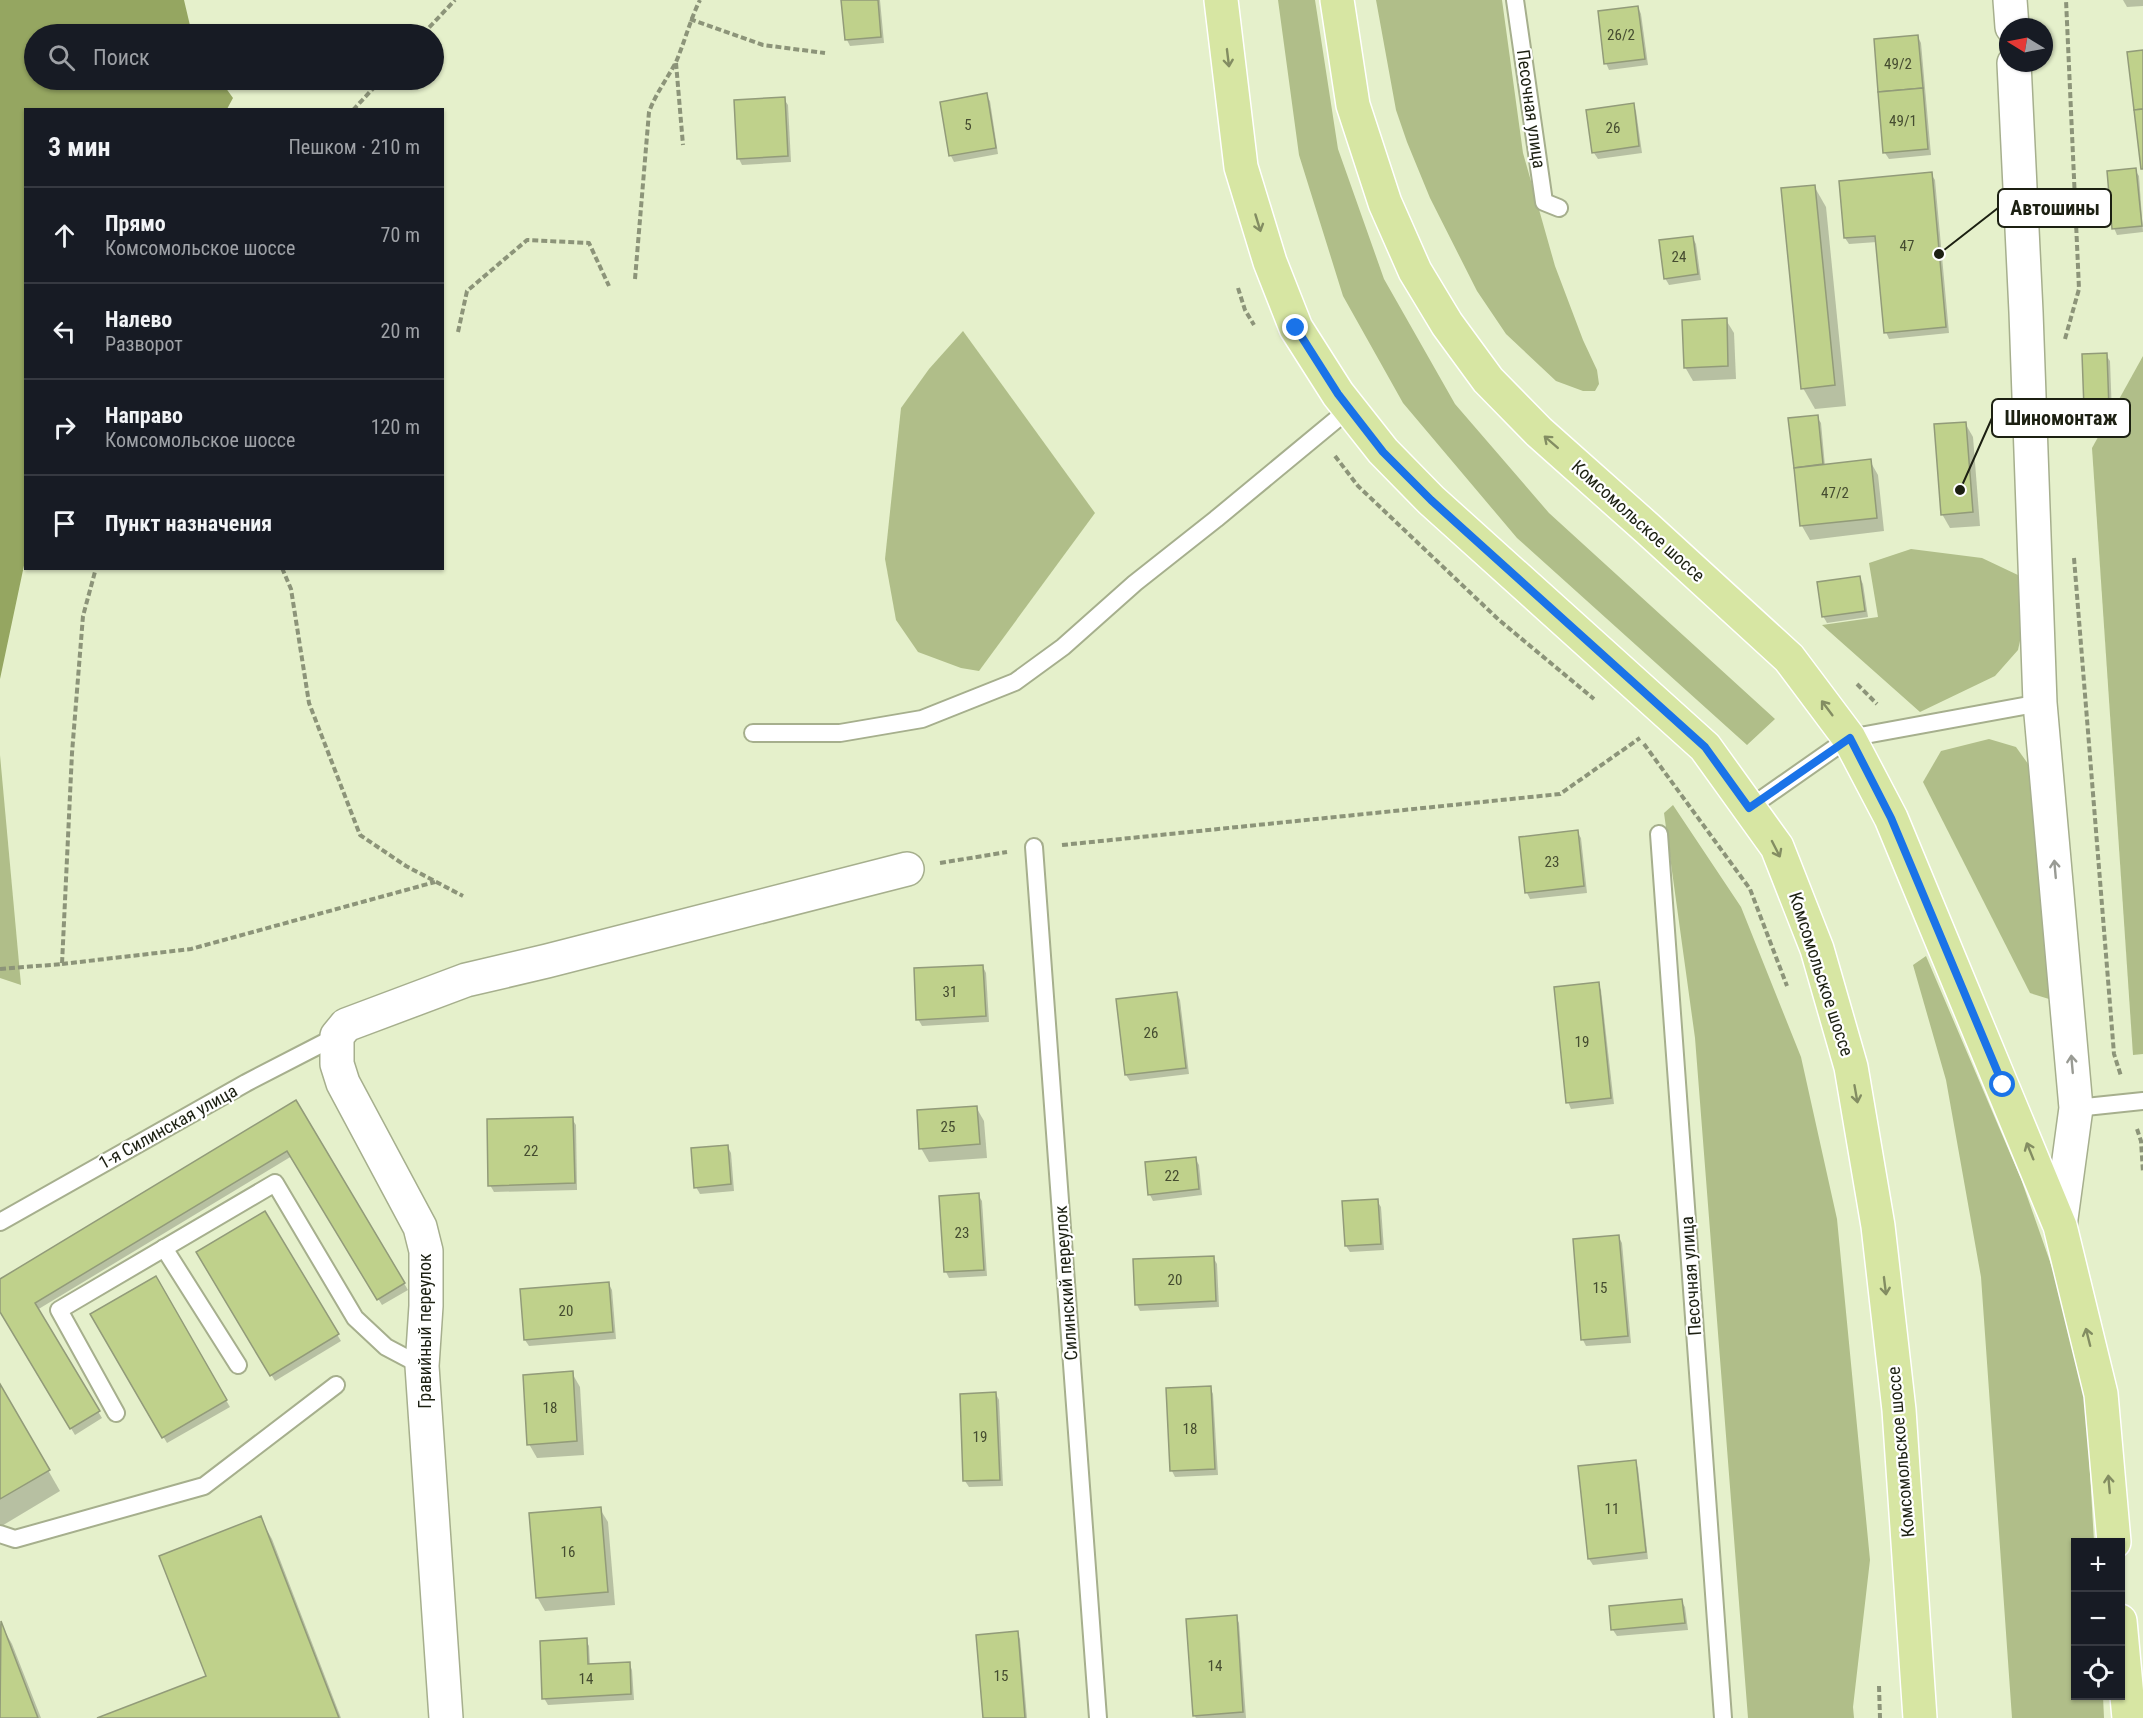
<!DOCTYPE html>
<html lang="ru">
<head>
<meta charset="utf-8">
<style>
	body { margin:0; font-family:"Roboto Condensed",sans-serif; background:#242831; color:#f1f3f6 }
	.controls { position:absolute; right:18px; bottom:18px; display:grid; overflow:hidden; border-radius:0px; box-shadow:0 2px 4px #0004 }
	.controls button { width:54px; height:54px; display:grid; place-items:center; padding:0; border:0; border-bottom:2px solid #363941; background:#171b24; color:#f1f3f6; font:30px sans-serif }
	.compass { position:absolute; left:1999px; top:18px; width:54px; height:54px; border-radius:50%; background:#171b24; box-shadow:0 2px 4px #0004; rotate:280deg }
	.stop { position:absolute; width:18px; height:18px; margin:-14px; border:4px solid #1a73e8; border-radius:50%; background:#fff }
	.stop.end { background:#1a73e8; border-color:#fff; box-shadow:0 2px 6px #0008 }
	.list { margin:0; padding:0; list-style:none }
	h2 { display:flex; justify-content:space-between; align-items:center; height:78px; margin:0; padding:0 24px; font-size:26px }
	h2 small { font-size:20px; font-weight:400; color:#9ea1a6 }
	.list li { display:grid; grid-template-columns:39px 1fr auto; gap:18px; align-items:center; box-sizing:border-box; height:96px; padding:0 24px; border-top:2px solid #363941 }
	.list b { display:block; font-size:22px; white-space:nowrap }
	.list p { margin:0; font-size:20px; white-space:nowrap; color:#9ea1a6 }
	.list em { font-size:20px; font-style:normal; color:#9ea1a6 }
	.icon { flex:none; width:33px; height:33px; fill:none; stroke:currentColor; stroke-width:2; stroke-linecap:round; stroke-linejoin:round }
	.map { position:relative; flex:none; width:2143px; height:1718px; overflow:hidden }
	.search { position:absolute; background:#171b24; box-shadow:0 2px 4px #0004; left:24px; top:24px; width:420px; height:66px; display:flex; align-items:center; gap:15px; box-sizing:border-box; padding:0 21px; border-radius:33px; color:#9ea1a6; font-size:22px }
	.panel { position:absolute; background:#171b24; box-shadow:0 2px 4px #0004; left:24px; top:108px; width:420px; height:462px; border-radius:0px }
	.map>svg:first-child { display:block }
</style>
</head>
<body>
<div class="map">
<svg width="2143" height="1718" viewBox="0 0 2143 1718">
	<rect width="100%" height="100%" fill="#e5f0cb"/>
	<g fill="#b0be89">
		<polygon points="1278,0 1315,0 1338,149 1384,279 1455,404 1549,513 1775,719 1747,745 1517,538 1403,403 1343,296 1299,155"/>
		<polygon points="1376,0 1502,0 1523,153 1555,266 1583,340 1597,370 1599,384 1595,391 1583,391 1556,381 1506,334 1477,291 1430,198 1407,142 1396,110"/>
		<polygon points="963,331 1095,513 979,671 961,668 918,652 896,620 885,559 901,408 929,369"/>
		<polygon points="2143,356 2143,1054 2133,1055 2092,448"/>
		<polygon points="1911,549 1982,558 2020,576 2024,622 2018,650 1995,676 1920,712 1822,625 1878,617 1869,563"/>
		<polygon points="1989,739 2016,747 2031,768 2049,999 2030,993 1923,782 1941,751"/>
		<polygon points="0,755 21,985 0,978"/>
		<polygon points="1673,805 1741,907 1801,1057 1837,1219 1870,1560 1853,1707 1854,1718 1748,1718 1695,1038 1664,813"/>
		<polygon points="1926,956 2021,1179 2054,1273 2086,1404 2094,1542 2076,1542 2076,1696 2103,1696 2104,1718 2012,1718 1981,1277 1946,1080 1913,965"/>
	</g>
	<polygon fill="#95a661" points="0,0 184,0 192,34 34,34 34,80 220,80 233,98 227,109 26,110 26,556 0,679"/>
	<g fill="#0003">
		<polygon points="843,0 880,0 884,43 850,46 847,40"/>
		<polygon points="2123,0 2143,0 2143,6 2127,7"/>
		<polygon points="1638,7 1641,14 1648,65 1609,70 1606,63"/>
		<polygon points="1918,37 1921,43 1931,155 1889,159 1885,153 1876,40"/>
		<polygon points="986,95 990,101 998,154 954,162 951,156 942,103"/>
		<polygon points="784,99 788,105 791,162 742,165 739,159"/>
		<polygon points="1633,105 1636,111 1642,153 1598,159 1594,153 1588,111"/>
		<polygon points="2135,170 2139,176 2143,232 2117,235 2114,228"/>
		<polygon points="1931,174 1935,180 1949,333 1889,339 1886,332 1877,242 1849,244 1845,238 1840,182"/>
		<polygon points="1814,186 1826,207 1846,406 1815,409 1803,388"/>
		<polygon points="1692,237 1696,244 1701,280 1669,285 1665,278"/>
		<polygon points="1726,320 1734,333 1736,379 1693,381 1685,367"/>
		<polygon points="2106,355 2110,361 2112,415 2089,415 2086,409"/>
		<polygon points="1817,417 1821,423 1825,466 1870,461 1878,475 1884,531 1810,540 1802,526 1790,419"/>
		<polygon points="1965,423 1973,437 1980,526 1950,528 1942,514"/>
		<polygon points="1860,578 1863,584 1868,617 1827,623 1823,616"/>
		<polygon points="1577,832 1581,838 1587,893 1530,899 1527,893"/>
		<polygon points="983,967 986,973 989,1022 922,1026 918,1019"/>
		<polygon points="1598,984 1601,990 1614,1104 1571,1109 1568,1102"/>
		<polygon points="1177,993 1180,1000 1189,1074 1130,1081 1126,1075"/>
		<polygon points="295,1102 408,1290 382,1305 292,1156 37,1310 102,1418 75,1435 0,1310 0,1280"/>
		<polygon points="976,1107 984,1121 987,1158 929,1162 921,1148"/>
		<polygon points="572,1119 576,1125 577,1190 494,1192 490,1185"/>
		<polygon points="727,1146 731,1153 734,1191 700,1194 696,1187"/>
		<polygon points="1195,1158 1199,1165 1202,1195 1153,1201 1150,1195"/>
		<polygon points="978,1195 982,1201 987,1276 949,1278 946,1272 941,1197"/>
		<polygon points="1377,1201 1381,1207 1384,1250 1350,1252 1346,1246"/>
		<polygon points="264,1213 341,1341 275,1381 198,1253"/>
		<polygon points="1618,1236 1622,1243 1631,1343 1586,1346 1583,1340 1574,1240"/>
		<polygon points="1213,1257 1217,1264 1219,1307 1140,1311 1137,1305"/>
		<polygon points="155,1278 230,1407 167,1443 92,1315"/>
		<polygon points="608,1283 612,1290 616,1339 529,1346 525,1340"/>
		<polygon points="572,1373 580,1387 584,1455 537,1458 529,1444"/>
		<polygon points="0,1387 60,1491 0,1527"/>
		<polygon points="1210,1387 1213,1394 1218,1475 1175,1477 1172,1471 1167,1389"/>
		<polygon points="996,1394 999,1400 1003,1486 969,1487 965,1481"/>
		<polygon points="1635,1462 1638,1468 1648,1559 1593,1565 1589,1559"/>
		<polygon points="600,1509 608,1522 615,1605 545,1611 537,1597"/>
		<polygon points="260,1518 272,1539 341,1718 101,1718 208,1677"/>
		<polygon points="1681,1601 1685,1607 1688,1630 1617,1636 1613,1630"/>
		<polygon points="1236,1617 1239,1623 1246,1718 1196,1718 1194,1715"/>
		<polygon points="0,1623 12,1644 41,1718 0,1718"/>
		<polygon points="1017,1633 1020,1639 1027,1718 985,1718"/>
		<polygon points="586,1640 589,1646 590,1665 629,1663 632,1670 634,1700 548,1705 544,1698"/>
	</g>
	<g fill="#bfd18b" stroke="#929b79" stroke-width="1.5">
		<polygon points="841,0 878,0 881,37 845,40"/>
		<polygon points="1638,6 1645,59 1604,64 1598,11"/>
		<polygon points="1918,35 1923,88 1878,92 1874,39"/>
		<polygon points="2143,50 2143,109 2134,110 2127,52"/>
		<polygon points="1923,88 1928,149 1883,153 1878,92"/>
		<polygon points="987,93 996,148 949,156 940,102"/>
		<polygon points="785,97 788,156 737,159 734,100"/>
		<polygon points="1634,103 1639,146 1592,153 1586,110"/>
		<polygon points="2143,109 2143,169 2141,169 2134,110"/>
		<polygon points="2136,168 2142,226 2112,229 2107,171"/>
		<polygon points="1932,172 1946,327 1884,333 1875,236 1844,238 1839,181"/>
		<polygon points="1815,185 1835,385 1801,389 1781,188"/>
		<polygon points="1693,236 1698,274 1664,279 1659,240"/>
		<polygon points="1727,318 1728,366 1684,368 1682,320"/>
		<polygon points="2107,353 2109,409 2084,409 2082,354"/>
		<polygon points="1818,415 1823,464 1794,468 1788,418"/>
		<polygon points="1966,422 1973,512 1941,515 1934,424"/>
		<polygon points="1871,459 1877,518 1800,526 1794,468"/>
		<polygon points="1860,576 1865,611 1822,617 1817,582"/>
		<polygon points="1578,830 1584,886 1525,893 1519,837"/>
		<polygon points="983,965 986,1016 916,1020 914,968"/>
		<polygon points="1599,982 1611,1098 1566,1103 1554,987"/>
		<polygon points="1177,992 1186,1068 1125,1075 1116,999"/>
		<polygon points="296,1100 405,1283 377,1300 287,1151 35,1303 100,1411 70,1429 0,1312 0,1279"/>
		<polygon points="977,1106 980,1144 919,1149 917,1110"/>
		<polygon points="573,1117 575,1183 488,1186 487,1119"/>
		<polygon points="728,1145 731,1184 694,1188 691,1148"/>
		<polygon points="1196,1157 1199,1189 1148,1195 1145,1162"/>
		<polygon points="979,1193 984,1270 944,1272 939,1196"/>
		<polygon points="1378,1199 1381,1244 1345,1246 1342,1201"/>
		<polygon points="265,1211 339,1334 270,1376 196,1252"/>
		<polygon points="1619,1235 1628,1336 1581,1340 1573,1239"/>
		<polygon points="1214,1256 1216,1301 1135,1305 1133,1259"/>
		<polygon points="156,1276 227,1400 162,1438 90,1314"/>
		<polygon points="609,1282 613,1332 524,1340 520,1289"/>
		<polygon points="573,1371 577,1441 527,1445 523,1375"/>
		<polygon points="0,1384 50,1470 0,1499"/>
		<polygon points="1211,1386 1215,1469 1170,1471 1166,1388"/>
		<polygon points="996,1392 1000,1480 963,1481 960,1394"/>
		<polygon points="1636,1460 1646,1552 1588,1559 1578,1466"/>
		<polygon points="601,1507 608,1592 536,1598 529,1513"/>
		<polygon points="261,1516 339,1718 97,1718 206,1676 159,1556"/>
		<polygon points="1682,1599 1685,1623 1611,1630 1609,1606"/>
		<polygon points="1237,1615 1243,1712 1193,1716 1186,1619"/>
		<polygon points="1,1621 38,1718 0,1718"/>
		<polygon points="1018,1631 1025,1718 983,1718 976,1635"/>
		<polygon points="587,1638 588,1664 630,1662 631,1694 542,1699 540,1641"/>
	</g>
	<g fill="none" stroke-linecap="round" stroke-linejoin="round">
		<defs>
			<g id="lane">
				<polyline points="1515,0 1544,202 1559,208"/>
				<polyline points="753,733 840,733 922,719 1015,682 1063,647 1135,583 1216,519 1349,409"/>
				<polyline points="1749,808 1849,738 2040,703"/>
				<polyline points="1659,834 1723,1718"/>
				<polyline points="1034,847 1098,1718"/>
				<polyline points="2076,1108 2143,1101"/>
				<polyline points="0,1222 246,1083 337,1036"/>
				<polyline points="164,1248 238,1365"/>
				<polyline points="116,1413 59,1310 275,1183 355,1318 386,1347 422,1366"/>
				<polyline points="0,1534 15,1539 204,1486 336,1385"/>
			</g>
			<g id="street">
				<polyline points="2010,0 2012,27"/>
				<polyline points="2014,63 2026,312 2040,703 2076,1108 2060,1226"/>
				<polyline points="446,1718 422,1366 426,1306 426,1251 420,1227 343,1083 337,1064 337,1036 346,1025 466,980 547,961 907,869"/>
			</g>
			<g id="primary">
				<polyline points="1221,0 1241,167 1270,262 1296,328 1338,394 1383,451 1431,500 1705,747 1777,847 1817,949 1851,1067 1878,1226 1899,1410 1920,1718"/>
				<polyline points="1337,0 1353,105 1385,203 1415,271 1447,324 1488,380 1539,432 1648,529 1789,658 1849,738 1891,818 2060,1226 2101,1394 2114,1542"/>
				<polyline points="2120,1621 2129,1718"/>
			</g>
		</defs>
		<use href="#lane" stroke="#a6af8d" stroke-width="20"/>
		<use href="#street" stroke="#a6af8d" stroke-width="36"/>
		<use href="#primary" stroke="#fff" stroke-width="36"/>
		<g stroke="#8c9479" stroke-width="4" stroke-dasharray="6 3" stroke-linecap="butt">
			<polyline points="690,19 763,45 825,53"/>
			<polyline points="423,34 455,0"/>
			<polyline points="676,63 683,145"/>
			<polyline points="353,110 381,80"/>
			<path d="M 635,279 L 649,112 C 656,93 667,79 676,62 C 685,41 690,20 700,0"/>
			<polyline points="1238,288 1245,310 1254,325"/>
			<polyline points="458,332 467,291 527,240 589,243 609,286"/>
			<polyline points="2065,339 2079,289 2066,0"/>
			<polyline points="1335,456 1358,486 1499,620 1594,699"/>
			<polyline points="2074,558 2114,1054 2121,1076"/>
			<polyline points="282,568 291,589 309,703 360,835 406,866 463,896"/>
			<polyline points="1857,684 1877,704"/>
			<polyline points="1644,744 1750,889 1787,986"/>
			<polyline points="1062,845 1560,794 1640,738"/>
			<polyline points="940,863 1007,852"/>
			<polyline points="62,964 191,949 435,882"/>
			<polyline points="0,969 62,964 72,753 83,616 96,568"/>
			<polyline points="2137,1129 2141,1141 2143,1172"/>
			<polyline points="1879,1686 1880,1718"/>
		</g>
		<use href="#lane" stroke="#fff" stroke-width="16"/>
		<use href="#street" stroke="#fff" stroke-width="33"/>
		<use href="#primary" stroke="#d7e6a3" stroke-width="33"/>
	</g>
	<defs><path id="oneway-shaft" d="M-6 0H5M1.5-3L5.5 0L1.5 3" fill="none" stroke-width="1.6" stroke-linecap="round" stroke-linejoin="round" transform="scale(1.5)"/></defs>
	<g stroke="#838d62">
		<use href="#oneway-shaft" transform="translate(1228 58) rotate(83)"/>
		<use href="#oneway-shaft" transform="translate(1258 223) rotate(73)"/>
		<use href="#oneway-shaft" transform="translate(1551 442) rotate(-139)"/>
		<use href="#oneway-shaft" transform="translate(1827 708) rotate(-127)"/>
		<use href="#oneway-shaft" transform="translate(1776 849) rotate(63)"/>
		<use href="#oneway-shaft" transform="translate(1856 1094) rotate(80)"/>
		<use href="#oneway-shaft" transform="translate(2030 1151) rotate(-112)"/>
		<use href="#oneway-shaft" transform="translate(1885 1286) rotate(83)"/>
		<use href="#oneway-shaft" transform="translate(2088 1337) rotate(-104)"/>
		<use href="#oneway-shaft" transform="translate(2109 1484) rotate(-95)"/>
	</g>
	<g stroke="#999b94">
		<use href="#oneway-shaft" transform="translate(2055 869) rotate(-95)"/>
		<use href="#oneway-shaft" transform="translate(2072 1064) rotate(-95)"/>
	</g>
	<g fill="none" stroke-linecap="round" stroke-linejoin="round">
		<polyline stroke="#1a73e8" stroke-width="8" points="1296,328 1338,394 1383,452 1431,500 1705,747 1749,808 1850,738 1891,818 2003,1085"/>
	</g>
	<g text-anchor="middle" stroke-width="4.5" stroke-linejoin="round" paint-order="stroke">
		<g font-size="15" fill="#454c30">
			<text x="1621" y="40">26/2</text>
			<text x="1898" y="69">49/2</text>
			<text x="1903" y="126">49/1</text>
			<text x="968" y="130">5</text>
			<text x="1613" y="133">26</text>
			<text x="1907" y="251">47</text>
			<text x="1679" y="262">24</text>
			<text x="1835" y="498">47/2</text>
			<text x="1552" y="867">23</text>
			<text x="950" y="997">31</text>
			<text x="1151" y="1038">26</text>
			<text x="1582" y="1047">19</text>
			<text x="948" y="1132">25</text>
			<text x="531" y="1156">22</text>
			<text x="1172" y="1181">22</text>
			<text x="962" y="1238">23</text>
			<text x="1175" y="1285">20</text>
			<text x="1600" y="1293">15</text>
			<text x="566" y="1316">20</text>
			<text x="550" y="1413">18</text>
			<text x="1190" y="1434">18</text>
			<text x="980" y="1442">19</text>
			<text x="1612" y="1514">11</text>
			<text x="568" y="1557">16</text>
			<text x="1215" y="1671">14</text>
			<text x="1001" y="1681">15</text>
			<text x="586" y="1684">14</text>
		</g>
		<g font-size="18" fill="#1c2012" stroke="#fff">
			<text transform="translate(1531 109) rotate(82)" y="6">Песочная улица</text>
			<text transform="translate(1638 521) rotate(42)" y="6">Комсомольское шоссе</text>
			<text transform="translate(1821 974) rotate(72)" y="6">Комсомольское шоссе</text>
			<text transform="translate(168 1127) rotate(-29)" y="6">1-я Силинская улица</text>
			<text transform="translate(1691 1276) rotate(-94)" y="6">Песочная улица</text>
			<text transform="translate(1066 1283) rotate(-94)" y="6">Силинский переулок</text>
			<text transform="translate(425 1331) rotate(-90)" y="6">Гравийный переулок</text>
			<text transform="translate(1901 1452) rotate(-95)" y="6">Комсомольское шоссе</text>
		</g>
	</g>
	<path fill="none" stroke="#1c2012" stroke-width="2" d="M1939 254L1998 208M1960 490L1992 418"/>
	<g fill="#1c2012" stroke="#fff" stroke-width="2">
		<circle cx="1939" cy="254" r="6"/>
		<circle cx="1960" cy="490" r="6"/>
	</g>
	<g fill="#fff" stroke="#1c2012" stroke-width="2">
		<rect x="1998" y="189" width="113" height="38" rx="6"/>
		<rect x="1992" y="399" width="138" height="38" rx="6"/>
	</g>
	<g font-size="20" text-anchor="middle" font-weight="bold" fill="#1c2012">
		<text x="2055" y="215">Автошины</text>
		<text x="2061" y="425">Шиномонтаж</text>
	</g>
</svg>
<div class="controls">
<button>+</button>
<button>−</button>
<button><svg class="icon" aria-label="locate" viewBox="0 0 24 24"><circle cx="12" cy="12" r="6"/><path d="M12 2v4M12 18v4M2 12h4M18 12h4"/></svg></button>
</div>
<svg class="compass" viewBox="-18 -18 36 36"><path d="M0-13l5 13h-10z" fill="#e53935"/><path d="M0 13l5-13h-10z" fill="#9ea1a6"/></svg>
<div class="stop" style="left:2003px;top:1085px"></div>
<div class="stop end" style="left:1296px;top:328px"></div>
<div class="search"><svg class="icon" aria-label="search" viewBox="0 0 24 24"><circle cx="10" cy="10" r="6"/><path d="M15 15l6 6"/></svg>Поиск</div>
<section class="panel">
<h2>3 мин<small>Пешком · 210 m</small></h2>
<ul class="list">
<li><svg class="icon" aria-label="ahead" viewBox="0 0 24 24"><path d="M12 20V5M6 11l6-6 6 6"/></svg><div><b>Прямо</b><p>Комсомольское шоссе</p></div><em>70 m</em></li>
<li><svg class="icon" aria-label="left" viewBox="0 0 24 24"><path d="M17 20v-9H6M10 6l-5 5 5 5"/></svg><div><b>Налево</b><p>Разворот</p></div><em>20 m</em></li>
<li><svg class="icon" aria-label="right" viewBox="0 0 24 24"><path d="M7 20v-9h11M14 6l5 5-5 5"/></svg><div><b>Направо</b><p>Комсомольское шоссе</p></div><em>120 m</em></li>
<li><svg class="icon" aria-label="arrive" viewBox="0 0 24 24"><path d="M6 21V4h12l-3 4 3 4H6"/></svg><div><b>Пункт назначения</b></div></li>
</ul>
</section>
</div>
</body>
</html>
